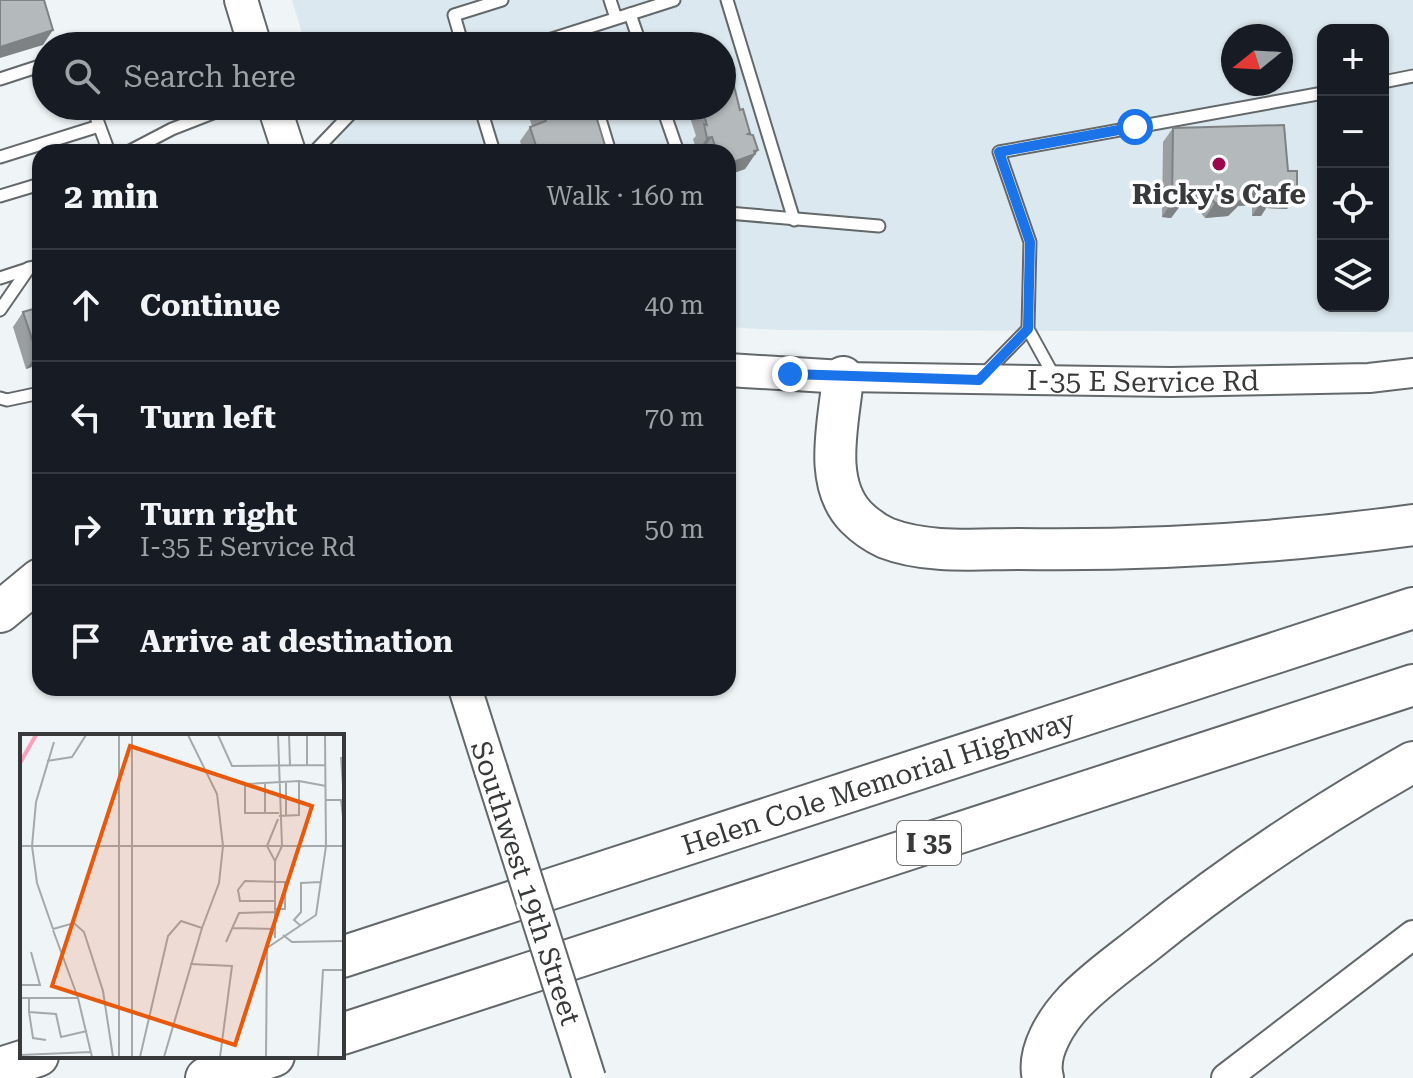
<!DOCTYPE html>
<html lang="en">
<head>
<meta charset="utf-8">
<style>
	body { margin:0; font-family:"Roboto Serif",serif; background:#242831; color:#f1f3f6 }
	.controls { position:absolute; right:24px; top:24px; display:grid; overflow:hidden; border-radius:16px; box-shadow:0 2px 6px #0004 }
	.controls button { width:72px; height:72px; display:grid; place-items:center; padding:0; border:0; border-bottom:2px solid #363941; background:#171b24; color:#f1f3f6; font:40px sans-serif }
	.compass { position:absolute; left:1221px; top:24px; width:72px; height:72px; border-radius:50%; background:#171b24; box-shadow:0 2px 6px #0004; rotate:252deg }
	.stop { position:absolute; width:24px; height:24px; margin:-18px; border:6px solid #1a73e8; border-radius:50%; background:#fff }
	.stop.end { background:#1a73e8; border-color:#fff; box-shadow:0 2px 8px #0008 }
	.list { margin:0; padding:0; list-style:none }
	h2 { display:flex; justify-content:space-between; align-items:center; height:104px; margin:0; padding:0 32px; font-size:34px }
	h2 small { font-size:26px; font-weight:400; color:#9ea1a6 }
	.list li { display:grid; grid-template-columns:52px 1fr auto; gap:24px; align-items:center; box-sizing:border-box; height:112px; padding:0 32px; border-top:2px solid #363941 }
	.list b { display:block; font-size:30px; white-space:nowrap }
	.list p { margin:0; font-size:26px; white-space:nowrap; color:#9ea1a6 }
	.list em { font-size:26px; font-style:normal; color:#9ea1a6 }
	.icon { flex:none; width:44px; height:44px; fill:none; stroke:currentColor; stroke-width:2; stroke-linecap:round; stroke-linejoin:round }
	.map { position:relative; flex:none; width:1413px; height:1078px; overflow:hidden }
	.search { position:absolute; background:#171b24; box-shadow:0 2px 6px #0004; left:32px; top:32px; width:704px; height:88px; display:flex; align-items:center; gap:20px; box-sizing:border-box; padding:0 28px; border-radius:44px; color:#9ea1a6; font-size:30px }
	.panel { position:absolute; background:#171b24; box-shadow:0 2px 6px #0004; left:32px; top:144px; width:704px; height:552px; border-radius:24px }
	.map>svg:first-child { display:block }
</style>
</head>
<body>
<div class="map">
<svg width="1413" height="1078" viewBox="0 0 1413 1078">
	<rect width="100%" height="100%" fill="#eff4f7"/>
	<path fill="#dce8ef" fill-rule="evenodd" d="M 292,0 L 1413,0 L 1413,332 L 778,330 L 728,327 L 728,152 L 340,152 L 325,106 L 722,106 L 722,46 L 306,46 ZM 1323,30 L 1383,30 L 1383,306 L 1323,306 ZM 1233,36 L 1281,36 L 1281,84 L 1233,84 Z"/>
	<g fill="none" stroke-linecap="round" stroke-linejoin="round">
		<defs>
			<g id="service">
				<polyline points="610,0 616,18"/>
				<polyline points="727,0 794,220"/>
				<polyline points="630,14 641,46"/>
				<polyline points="463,46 454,15 502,0"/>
				<polyline points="530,46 674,0"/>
				<polyline points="0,79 46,64"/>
				<polyline points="1383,82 1413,76"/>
				<polyline points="92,106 109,152"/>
				<polyline points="480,106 494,152"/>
				<polyline points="596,106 610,152"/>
				<polyline points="662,106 678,152"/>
				<polyline points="128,152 172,129 231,106"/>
				<polyline points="198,152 214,152"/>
				<polyline points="314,152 358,106"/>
				<polyline points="0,157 99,126"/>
				<polyline points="0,196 40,184"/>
				<polyline points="728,213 879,226"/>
				<polyline points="0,278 40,265"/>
				<polyline points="0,310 29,268"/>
				<polyline points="984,374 1028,329"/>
				<polyline points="1055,378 1028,329 1030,242 999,152 1323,93"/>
				<polyline points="0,398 7,400 40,393"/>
			</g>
			<g id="tertiary">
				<path id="s1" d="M 843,377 L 1171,382 L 1369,378 L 1413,373"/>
				<polyline points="1226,1078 1413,935"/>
			</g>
			<g id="secondary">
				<polyline points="241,0 255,46"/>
				<polyline points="274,106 289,152"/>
				<polyline points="728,370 843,377"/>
				<polyline points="465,688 491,770"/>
			</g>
			<g id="motorway">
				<path d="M 843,377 C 839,422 822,482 856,517 C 865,526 875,533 886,538 C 927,554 977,549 1019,549 C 1151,551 1282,543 1413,525"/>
				<polyline points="0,612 40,579"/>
				<path id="s2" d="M 342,957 L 1413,608"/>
				<polyline points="342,1034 1413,685"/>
				<polyline points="0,1068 38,1056"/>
				<polyline points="206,1078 274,1056"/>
				<path d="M 1043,1078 C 1036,1052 1057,1020 1074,1002 C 1095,980 1121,962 1145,943 C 1229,875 1319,815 1413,762"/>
			</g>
		</defs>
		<use href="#service" stroke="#63686b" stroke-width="15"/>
		<use href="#tertiary" stroke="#63686b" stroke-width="32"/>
		<use href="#secondary" stroke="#63686b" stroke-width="36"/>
		<use href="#motorway" stroke="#63686b" stroke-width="44"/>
		<use href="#service" stroke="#fff" stroke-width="11"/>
		<use href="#tertiary" stroke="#fff" stroke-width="28"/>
		<use href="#secondary" stroke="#fff" stroke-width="32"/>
		<use href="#motorway" stroke="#fff" stroke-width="40"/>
		<defs>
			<polyline id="secondary-bridge" points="491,770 589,1078"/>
		</defs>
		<use href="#secondary-bridge" stroke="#63686b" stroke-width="36" stroke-linecap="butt"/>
		<use href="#secondary-bridge" stroke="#fff" stroke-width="32"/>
	</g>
	<g fill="#9b9fa2">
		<polygon points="537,106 593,106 607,152 523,152 520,141 530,127 532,126 529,117"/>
		<polygon points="688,106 722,106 740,110 749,134 758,150 745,169 728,175 728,152 697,152 693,139 696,136 687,108"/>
		<polygon points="1173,128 1297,195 1287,209 1266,208 1261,216 1252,216 1252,205 1238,206 1228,216 1205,218 1196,207 1180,206 1171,218 1162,217 1163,142"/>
		<polygon points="23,312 40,364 26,369 13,327"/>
	</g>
	<g fill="#7e8284">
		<polygon points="53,30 43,45 0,58 0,47"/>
		<polygon points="712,137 702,151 697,152 707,138"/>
		<polygon points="758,150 745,169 728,175 728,164"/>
		<polygon points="1188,191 1206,192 1196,207 1180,206 1171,218 1162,217 1172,202"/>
		<polygon points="1249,191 1262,191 1252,205 1238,206 1228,216 1205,218 1215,203"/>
		<polygon points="1273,193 1297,195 1287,209 1266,208 1261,216 1252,216 1262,201"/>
		<polygon points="40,353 40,364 26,369 37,354"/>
	</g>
	<g fill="#b4b9bc" stroke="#7e8284" stroke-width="2">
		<polygon points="0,0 44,0 53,30 0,47"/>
		<polygon points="733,82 740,110 743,109 750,133 748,134 753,135 758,150 754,151 755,154 728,164 728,152 717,152 712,137 707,138 704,124 707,125 701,106 722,106 722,85"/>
		<polygon points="541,106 593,106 607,152 538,152 530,127 546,121"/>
		<polygon points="1284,125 1288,171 1297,171 1297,195 1273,193 1271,201 1262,201 1262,191 1249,191 1239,202 1215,203 1206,192 1188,191 1181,203 1172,202 1173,128"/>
		<polygon points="40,307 40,353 37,354 23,312"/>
	</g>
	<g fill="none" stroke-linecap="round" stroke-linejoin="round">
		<polyline stroke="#1a73e8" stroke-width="10" points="790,374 979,380 1028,329 1030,242 999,152 1135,127"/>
	</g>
	<circle fill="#9d054f" stroke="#fff" stroke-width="3" cx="1219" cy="164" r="8"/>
	<g text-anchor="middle" stroke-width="7" stroke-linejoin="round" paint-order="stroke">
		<rect fill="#fff" stroke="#737475" stroke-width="2" x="897" y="821" width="64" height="44" rx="6"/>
		<g font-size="26" font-weight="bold" fill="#37393a">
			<text x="929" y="852">I 35</text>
		</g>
		<g font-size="28" font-weight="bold" fill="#37393a" stroke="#fff">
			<text x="1219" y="204">Ricky's Cafe</text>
		</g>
		<g font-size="28" fill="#37393a" stroke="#fff">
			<text dy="10" stroke="none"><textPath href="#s1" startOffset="300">I-35 E Service Rd</textPath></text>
			<text dy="10" stroke="none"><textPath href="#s2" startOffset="564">Helen Cole Memorial Highway</textPath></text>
			<text transform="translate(526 883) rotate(72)" y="10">Southwest 19th Street</text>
		</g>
	</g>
	<g transform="translate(20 734)">
		<rect width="324" height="324" fill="#eff4f7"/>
		<path fill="none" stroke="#fca0ba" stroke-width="4" d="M 0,29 L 16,1"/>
		<path fill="none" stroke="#a5a9ab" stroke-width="2" d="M 99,1 L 99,323M 112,1 L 112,323M 168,1 L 197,60 L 203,112M 198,1 L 212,32 L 305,31M 269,1 L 270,31M 287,1 L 287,31M 305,1 L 306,112M 321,23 L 324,66M 27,27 L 52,23 L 66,1M 279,47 L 306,52M 245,50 L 245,79M 306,66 L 321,66 L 324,91M 259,79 L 225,79 L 225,50 L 279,47 L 279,81 L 259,82M 266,81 L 266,49M 0,112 L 324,112M 255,127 L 247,112 L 258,85M 256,175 L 265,175 L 265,148 L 225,147 L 218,156 L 220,167 L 256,167M 281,192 L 274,186 L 281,178 L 281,149 L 301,148M 182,194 L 199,149 L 203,112M 212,194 L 255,195M 33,195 L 17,149 L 12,112 L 16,68 L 34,8M 33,195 L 54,189 L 64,198 L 83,257 L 93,323M 33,196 L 58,264 L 72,323M 263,201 L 272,208 L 324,207M 255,204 L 255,127 L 262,112 L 258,1M 206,208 L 219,179 L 255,178M 170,230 L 212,232 L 200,323M 0,251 L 20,251 L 11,218M 0,264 L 58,264M 9,265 L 9,278 L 36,280 L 41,303 L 67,297M 9,278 L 13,304 L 26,306M 0,321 L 71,318M 120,323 L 148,202 L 161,187 L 182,194M 144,323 L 182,194M 246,323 L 247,214 L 296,181 L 306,112M 298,323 L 303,236 L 324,236"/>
		<path fill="#e8590c" fill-opacity="0.15" stroke="#e8590c" stroke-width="4" d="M 110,12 L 292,72 L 215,311 L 32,252 Z"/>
		<rect width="324" height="324" fill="none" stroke="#37393a" stroke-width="4"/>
	</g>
</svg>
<div class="controls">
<button>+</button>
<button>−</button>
<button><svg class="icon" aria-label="locate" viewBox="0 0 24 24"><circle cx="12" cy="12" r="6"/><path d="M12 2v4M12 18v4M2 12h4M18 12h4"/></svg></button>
<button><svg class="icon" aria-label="layers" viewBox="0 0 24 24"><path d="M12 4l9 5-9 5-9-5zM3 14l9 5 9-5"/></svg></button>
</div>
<svg class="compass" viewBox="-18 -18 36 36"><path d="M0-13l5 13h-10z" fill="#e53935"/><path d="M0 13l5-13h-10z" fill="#9ea1a6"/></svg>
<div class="stop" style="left:1135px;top:127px"></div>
<div class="stop end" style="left:790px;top:374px"></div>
<div class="search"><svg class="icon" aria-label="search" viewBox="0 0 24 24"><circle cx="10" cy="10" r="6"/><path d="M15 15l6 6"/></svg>Search here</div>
<section class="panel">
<h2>2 min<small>Walk · 160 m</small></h2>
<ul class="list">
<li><svg class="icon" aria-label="ahead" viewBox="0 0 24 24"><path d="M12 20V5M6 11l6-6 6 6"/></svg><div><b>Continue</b></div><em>40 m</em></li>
<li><svg class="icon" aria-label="left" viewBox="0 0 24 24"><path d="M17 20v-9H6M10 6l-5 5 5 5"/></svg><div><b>Turn left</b></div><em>70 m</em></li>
<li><svg class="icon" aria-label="right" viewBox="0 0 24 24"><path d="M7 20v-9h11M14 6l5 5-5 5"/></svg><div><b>Turn right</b><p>I-35 E Service Rd</p></div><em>50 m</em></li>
<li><svg class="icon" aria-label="arrive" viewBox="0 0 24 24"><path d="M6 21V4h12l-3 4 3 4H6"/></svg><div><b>Arrive at destination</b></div></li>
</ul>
</section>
</div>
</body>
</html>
